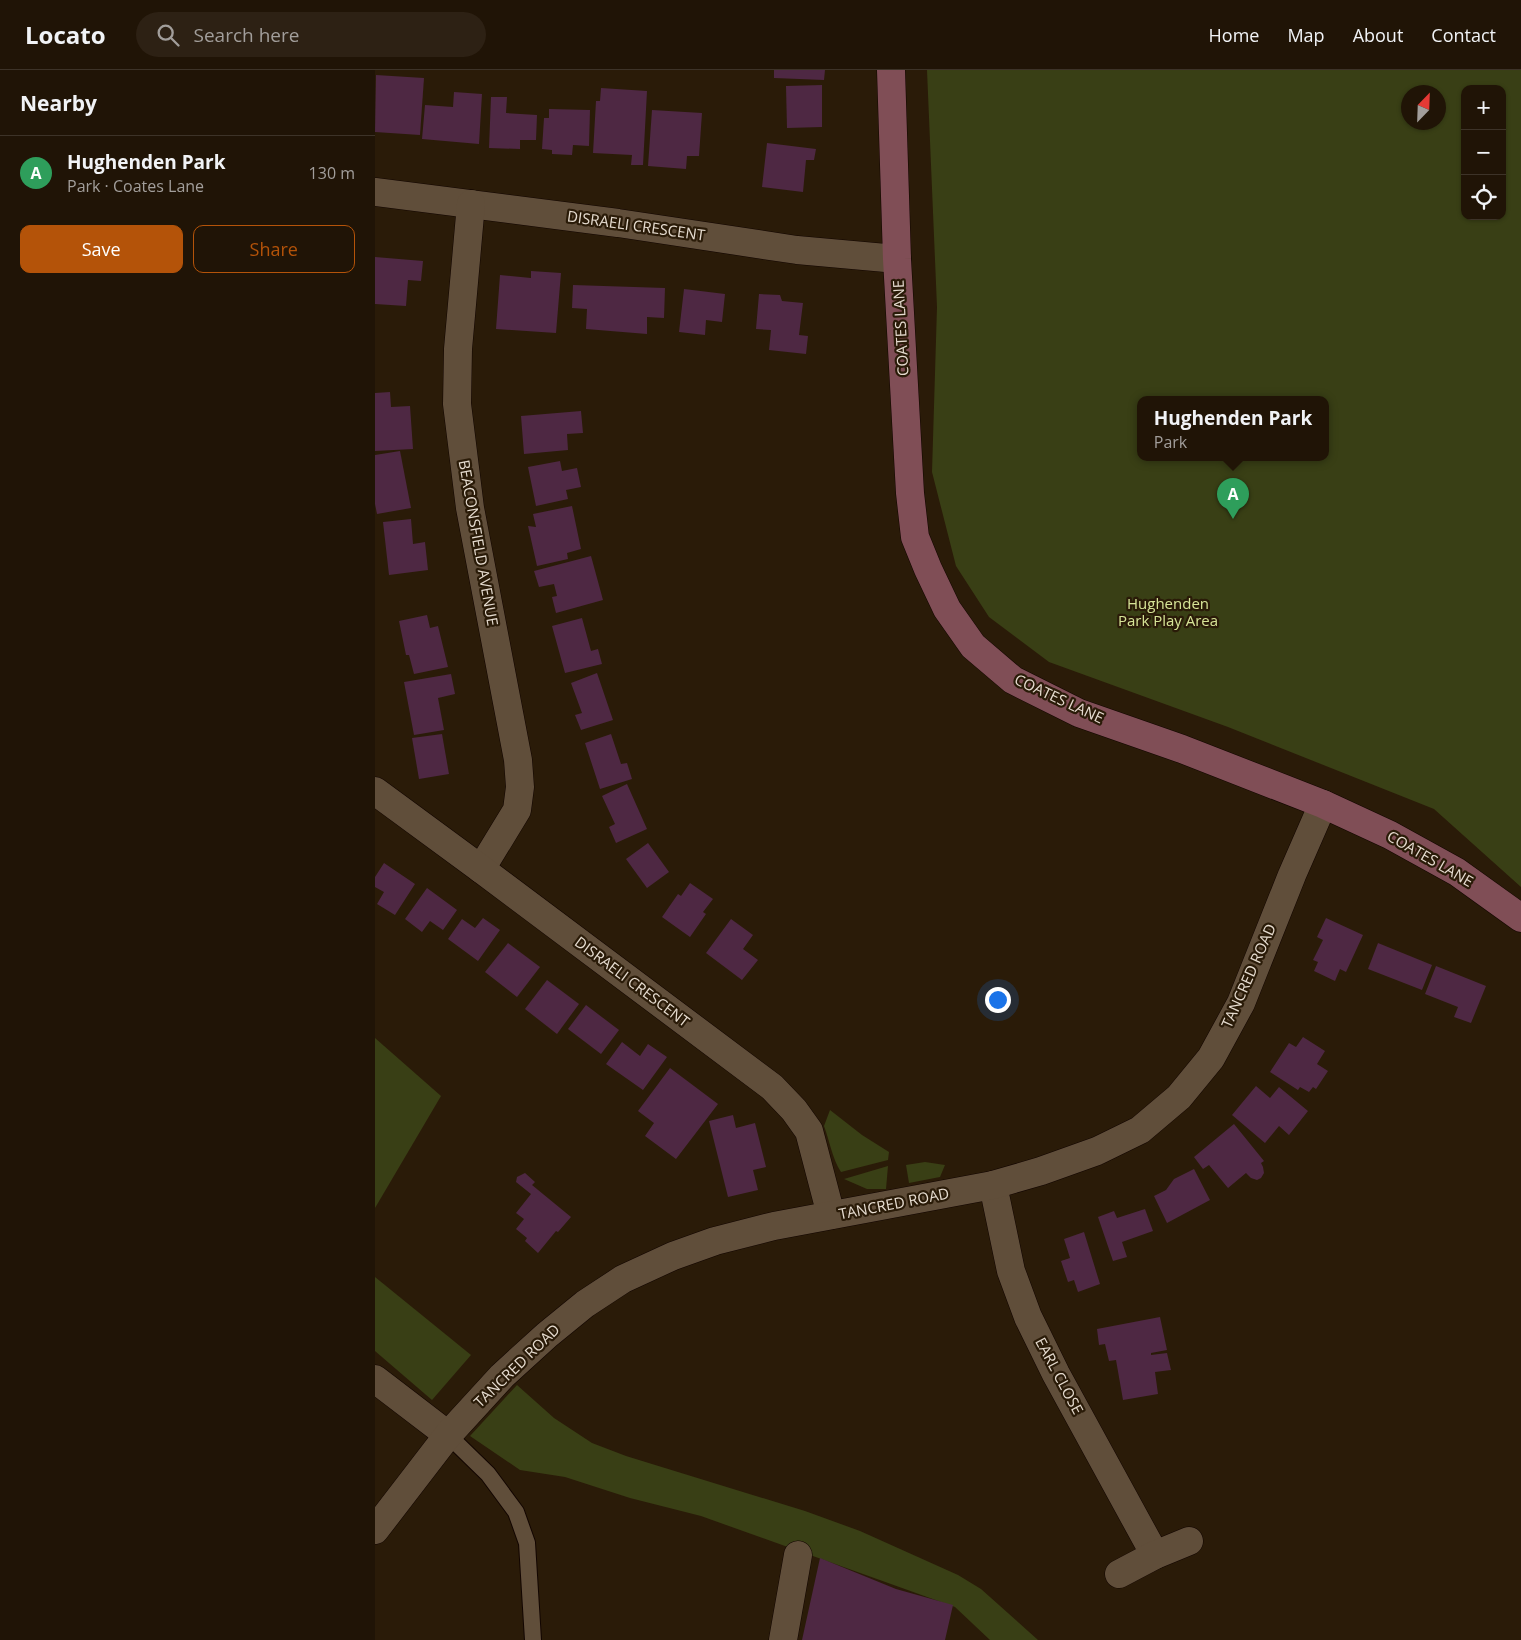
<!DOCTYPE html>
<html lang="en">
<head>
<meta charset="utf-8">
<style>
	body { margin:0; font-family:"Open Sans",sans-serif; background:#2d2114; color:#f1f3f6 }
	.controls { position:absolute; right:15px; top:15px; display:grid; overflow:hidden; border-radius:10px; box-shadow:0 1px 4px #0004 }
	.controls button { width:45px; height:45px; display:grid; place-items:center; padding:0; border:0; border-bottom:1px solid #3d3328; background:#201406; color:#f1f3f6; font:25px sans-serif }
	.compass { position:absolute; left:1026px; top:15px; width:45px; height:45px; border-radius:50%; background:#201406; box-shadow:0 1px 4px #0004; rotate:23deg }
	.you { position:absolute; left:622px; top:929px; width:18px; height:18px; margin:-12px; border:4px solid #fff; border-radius:50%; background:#1a73e8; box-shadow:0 0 0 8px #1a73e833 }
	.badge { display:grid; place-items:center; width:32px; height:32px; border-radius:50%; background:#b45309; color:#fff; font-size:16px; font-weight:700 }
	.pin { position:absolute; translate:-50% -41px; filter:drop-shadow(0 1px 2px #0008) }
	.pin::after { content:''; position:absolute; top:26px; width:18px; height:15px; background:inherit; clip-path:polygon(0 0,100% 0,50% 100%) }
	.popup { position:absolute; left:762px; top:326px; width:192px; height:65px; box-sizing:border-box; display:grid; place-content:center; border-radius:10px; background:#201406; filter:drop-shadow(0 1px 4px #0005); font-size:16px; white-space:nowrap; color:#a29e9b }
	.popup b { font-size:19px; color:#f1f3f6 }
	.popup::after { content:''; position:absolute; left:50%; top:100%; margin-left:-10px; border:10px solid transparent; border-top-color:#201406 }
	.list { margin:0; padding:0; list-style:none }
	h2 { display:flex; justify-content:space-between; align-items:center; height:65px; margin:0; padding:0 20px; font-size:21px }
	h2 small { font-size:16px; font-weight:400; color:#a29e9b }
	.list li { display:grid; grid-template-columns:32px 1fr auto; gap:15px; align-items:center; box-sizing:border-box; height:75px; padding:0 20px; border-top:1px solid #3d3328 }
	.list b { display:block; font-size:19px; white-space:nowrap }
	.list p { margin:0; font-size:16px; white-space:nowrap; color:#a29e9b }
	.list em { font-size:16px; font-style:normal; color:#a29e9b }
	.actions { display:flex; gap:10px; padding:15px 20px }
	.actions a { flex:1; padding:11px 0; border:1px solid #b45309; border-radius:10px; text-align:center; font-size:18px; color:#b45309 }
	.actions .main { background:#b45309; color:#fff }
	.icon { flex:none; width:28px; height:28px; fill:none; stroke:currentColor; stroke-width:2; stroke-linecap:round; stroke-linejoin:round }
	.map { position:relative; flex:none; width:1146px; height:1570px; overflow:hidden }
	header { display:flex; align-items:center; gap:30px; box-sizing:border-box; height:70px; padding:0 25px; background:#201406; border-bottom:1px solid #3d3328 }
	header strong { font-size:24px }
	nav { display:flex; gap:28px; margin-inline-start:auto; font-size:18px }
	.search { width:350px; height:45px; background:#2d2114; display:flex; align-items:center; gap:12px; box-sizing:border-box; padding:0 18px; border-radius:28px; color:#a29e9b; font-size:19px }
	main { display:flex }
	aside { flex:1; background:#201406 }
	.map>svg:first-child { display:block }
</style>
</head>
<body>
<header>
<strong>Locato</strong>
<div class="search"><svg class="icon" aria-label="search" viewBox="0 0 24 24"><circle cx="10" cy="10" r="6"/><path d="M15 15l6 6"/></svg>Search here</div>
<nav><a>Home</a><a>Map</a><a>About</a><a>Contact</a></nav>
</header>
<main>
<aside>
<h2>Nearby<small></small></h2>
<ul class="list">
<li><span class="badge" style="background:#2e9e5b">A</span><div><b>Hughenden Park</b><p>Park · Coates Lane</p></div><em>130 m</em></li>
</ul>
<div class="actions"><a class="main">Save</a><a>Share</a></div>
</aside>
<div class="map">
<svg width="1146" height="1570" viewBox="0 0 1146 1570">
	<rect width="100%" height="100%" fill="#2a1b08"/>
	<g fill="#393f15" fill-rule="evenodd">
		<path d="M 552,0 L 1146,0 L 1146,817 L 1059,739 L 853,657 L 674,592 L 614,547 L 581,496 L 557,402 L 562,237 ZM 1090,19 L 1127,19 L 1127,146 L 1090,146 ZM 1034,22 L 1064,22 L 1064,52 L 1034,52 ZM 950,330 L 950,388 L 766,388 L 766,330 Z"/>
		<polygon points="0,968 66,1026 0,1138"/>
		<path d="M 455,1040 L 487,1065 L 514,1082 L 513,1090 L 466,1102 C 457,1088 455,1072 449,1056 Z"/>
		<polygon points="550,1092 570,1095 565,1107 534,1113 531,1095"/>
		<polygon points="513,1096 511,1119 492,1119 469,1109"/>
		<polygon points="0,1207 96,1285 57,1330 0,1281"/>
		<polygon points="142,1315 179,1348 217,1373 251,1386 430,1441 485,1461 583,1505 606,1519 663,1570 615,1570 580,1537 326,1446 255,1428 190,1407 145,1400 95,1366"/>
	</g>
	<g fill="#4e2843">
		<polygon points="399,0 450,0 449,10 399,8"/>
		<polygon points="1,5 49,8 45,65 0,62"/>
		<polygon points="447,15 447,57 412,58 411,16"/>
		<polygon points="226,18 272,21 268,95 256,95 257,85 218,83 221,31 225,31"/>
		<polygon points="79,22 107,24 104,74 47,69 50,35 78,37"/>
		<polygon points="116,27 132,27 131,43 162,45 161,70 145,70 145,79 114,78"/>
		<polygon points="174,39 215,40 214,76 198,75 197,85 177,84 177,80 167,79 169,48 174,48"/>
		<polygon points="277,40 327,43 324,86 312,86 311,99 273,96"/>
		<polygon points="392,73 441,79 439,90 431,90 428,122 387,117"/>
		<polygon points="0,187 48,191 46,211 33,210 31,236 0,234"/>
		<polygon points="156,201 186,203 181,263 121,259 125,205 156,208"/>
		<polygon points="198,215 290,218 289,248 272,247 272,264 211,259 212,239 197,238"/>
		<polygon points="309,219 350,224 347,252 331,250 330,265 304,262"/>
		<polygon points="384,224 405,225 407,231 428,233 424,265 433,266 431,284 394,280 396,260 381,259"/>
		<polygon points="15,322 16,337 35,336 38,379 0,381 0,323"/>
		<polygon points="206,341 208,363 192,364 193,380 149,384 146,346"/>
		<polygon points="25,381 36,438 2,444 0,434 0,385"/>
		<polygon points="185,391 187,401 202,398 206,417 191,420 193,429 161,436 153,397"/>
		<polygon points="197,436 206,479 192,483 193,489 162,496 153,456 161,457 158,444"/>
		<polygon points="36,449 38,474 50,472 53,500 14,505 8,452"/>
		<polygon points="216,486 228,530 181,543 177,527 182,526 179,514 164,517 159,501"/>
		<polygon points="52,545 55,558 63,556 73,597 39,604 34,585 31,585 24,551"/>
		<polygon points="207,548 216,581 223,579 227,594 190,603 177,556"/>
		<polygon points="222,603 238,650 206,660 200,645 207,643 196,613"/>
		<polygon points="76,604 80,624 63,628 69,660 39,665 29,612"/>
		<polygon points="67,664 74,704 44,709 37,668"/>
		<polygon points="236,664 246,694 252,693 257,709 225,719 210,673"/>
		<polygon points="252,714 272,759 241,773 234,757 240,754 227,726"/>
		<polygon points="273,773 294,802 272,818 251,789"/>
		<polygon points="9,793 40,814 20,845 2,834 9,822 0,817 0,807"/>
		<polygon points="315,813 338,829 328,842 331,844 315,867 287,847 303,824 306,826"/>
		<polygon points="52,818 82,840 68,860 55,851 47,862 30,849"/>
		<polygon points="108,848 125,860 103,891 73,869 87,849 100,858"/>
		<polygon points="951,848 988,865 971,902 965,899 960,911 939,901 943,892 938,890 948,870 942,867"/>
		<polygon points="356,849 378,865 368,879 383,890 367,910 331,883"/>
		<polygon points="133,873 165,897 142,927 110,902"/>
		<polygon points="1003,873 1057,895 1047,920 993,899"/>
		<polygon points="1061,896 1111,916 1096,953 1079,947 1083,937 1050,924"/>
		<polygon points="172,910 204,934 182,964 150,939"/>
		<polygon points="211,935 244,960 226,984 193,959"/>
		<polygon points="928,967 950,981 942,994 953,1001 941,1019 938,1017 934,1022 925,1017 923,1020 895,1002 914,973 921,977"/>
		<polygon points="247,972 265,986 273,974 292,987 268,1020 231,994"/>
		<polygon points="295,998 343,1034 301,1089 270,1066 279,1053 263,1041"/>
		<polygon points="881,1016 895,1028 904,1017 933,1041 914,1065 904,1056 890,1073 857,1045"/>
		<polygon points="358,1045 361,1058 380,1053 391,1097 378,1100 383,1120 353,1127 334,1051"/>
		<polygon points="859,1054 889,1091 886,1093 888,1097 889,1103 886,1108 882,1110 876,1108 871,1103 853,1118 834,1095 828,1099 819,1087"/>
		<polygon points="819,1099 835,1130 792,1153 779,1126 791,1120 799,1109"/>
		<polygon points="150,1103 160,1112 157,1115 196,1147 183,1162 181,1161 163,1183 150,1171 152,1168 141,1159 149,1149 141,1143 156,1124 141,1112 142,1107"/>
		<polygon points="770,1139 778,1161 747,1172 752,1187 738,1191 723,1147 739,1141 742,1148"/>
		<polygon points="709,1162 725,1214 703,1222 699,1210 693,1212 686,1191 695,1188 689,1169"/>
		<polygon points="785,1247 792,1280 776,1283 776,1285 792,1283 796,1300 780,1302 783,1324 748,1330 741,1290 734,1291 730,1274 724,1275 722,1259"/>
		<polygon points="445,1488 521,1519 578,1535 570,1570 427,1570"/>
	</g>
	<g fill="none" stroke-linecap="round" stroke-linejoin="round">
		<defs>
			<polyline id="lane" points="73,1365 113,1404 141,1442 152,1473 158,1570"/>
			<g id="street">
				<polyline points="0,122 243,153 422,180 522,189"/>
				<polyline points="96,134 83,279 82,334 95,438 143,690 145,717 142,740 106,799"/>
				<polyline points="0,721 106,799 397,1017 419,1040 434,1061 456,1145"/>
				<polyline points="618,1115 636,1201 653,1247 681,1304 780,1485"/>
				<polyline points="0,1309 73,1365"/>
				<polyline points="0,1460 73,1365 127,1306 172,1265 210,1234 248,1209 298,1186 340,1171 399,1156 618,1115 666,1101 722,1081 765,1060 804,1027 836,988 866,933 917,805 948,734"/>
				<polyline points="744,1504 780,1485 814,1471"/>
				<polyline points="408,1570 423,1485"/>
			</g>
			<polyline id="secondary" points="516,0 522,189 535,423 540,467 553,499 572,539 598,576 638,610 704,643 807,679 948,734 1015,765 1082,802 1146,848"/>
		</defs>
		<use href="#lane" stroke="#120500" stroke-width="18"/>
		<use href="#street" stroke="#120500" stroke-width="29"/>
		<use href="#secondary" stroke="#120500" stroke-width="29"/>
		<use href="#lane" stroke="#604e3a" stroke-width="16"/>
		<use href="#street" stroke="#604e3a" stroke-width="28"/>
		<use href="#secondary" stroke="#804e56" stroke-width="28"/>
	</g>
	<g text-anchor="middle" stroke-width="4.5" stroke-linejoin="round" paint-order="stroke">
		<g font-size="15" fill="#e6dcd0" stroke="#2a1b08">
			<text transform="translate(261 156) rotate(8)" y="5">DISRAELI CRESCENT</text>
			<text transform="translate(526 258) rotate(-93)" y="5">COATES LANE</text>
			<text transform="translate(103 473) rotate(80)" y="5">BEACONSFIELD AVENUE</text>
			<text transform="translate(684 629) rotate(25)" y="5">COATES LANE</text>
			<text transform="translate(1055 789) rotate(30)" y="5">COATES LANE</text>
			<text transform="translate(874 906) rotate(-66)" y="5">TANCRED ROAD</text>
			<text transform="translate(257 912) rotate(37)" y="5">DISRAELI CRESCENT</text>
			<text transform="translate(519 1134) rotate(-11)" y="5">TANCRED ROAD</text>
			<text transform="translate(142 1296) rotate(-44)" y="5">TANCRED ROAD</text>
			<text transform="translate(684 1306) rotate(62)" y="5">EARL CLOSE</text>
		</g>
		<g font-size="15" fill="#d7e497" stroke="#2a1b08">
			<text x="793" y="539">Hughenden<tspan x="793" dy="17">Park Play Area</tspan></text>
		</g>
	</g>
</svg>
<div class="controls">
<button>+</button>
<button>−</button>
<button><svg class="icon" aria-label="locate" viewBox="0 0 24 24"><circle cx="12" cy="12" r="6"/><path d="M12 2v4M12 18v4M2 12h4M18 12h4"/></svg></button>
</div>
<svg class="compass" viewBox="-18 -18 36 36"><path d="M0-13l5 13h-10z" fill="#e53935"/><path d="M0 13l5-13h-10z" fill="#a29e9b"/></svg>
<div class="you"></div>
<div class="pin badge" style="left:858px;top:449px;background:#2e9e5b">A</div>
<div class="popup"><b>Hughenden Park</b>Park</div>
</div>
</main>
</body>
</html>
